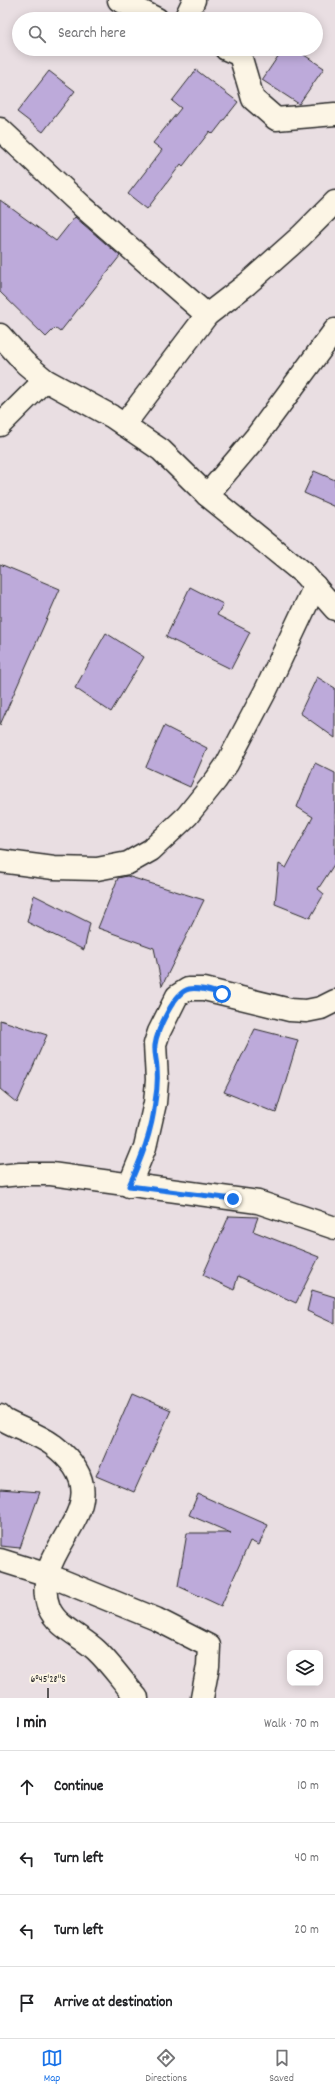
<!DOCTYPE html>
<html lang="en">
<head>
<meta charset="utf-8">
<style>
	body { margin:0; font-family:Dekko,sans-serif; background:#f2f2f2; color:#202124 }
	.controls { position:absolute; right:12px; bottom:12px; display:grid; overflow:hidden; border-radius:8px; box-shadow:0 2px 10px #0003 }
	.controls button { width:36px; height:36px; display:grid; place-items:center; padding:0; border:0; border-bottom:1px solid #e0e0e0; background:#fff; color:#202124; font:20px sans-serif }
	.stop { position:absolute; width:12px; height:12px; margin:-9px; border:3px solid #1a73e8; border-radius:50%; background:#fff }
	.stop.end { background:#1a73e8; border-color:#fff; box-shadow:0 1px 4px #0008 }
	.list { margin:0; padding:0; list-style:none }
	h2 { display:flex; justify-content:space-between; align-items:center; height:52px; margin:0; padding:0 16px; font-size:17px }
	h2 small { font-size:13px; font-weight:400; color:#757577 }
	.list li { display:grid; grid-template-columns:26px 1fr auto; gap:12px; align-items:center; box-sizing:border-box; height:72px; padding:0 16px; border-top:1px solid #e0e0e0 }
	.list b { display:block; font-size:15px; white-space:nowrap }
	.list em { font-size:13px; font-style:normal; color:#757577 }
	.icon { flex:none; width:22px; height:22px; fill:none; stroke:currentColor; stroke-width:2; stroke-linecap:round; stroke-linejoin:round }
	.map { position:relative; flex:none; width:335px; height:1698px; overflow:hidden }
	.search { position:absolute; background:#fff; box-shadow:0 2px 10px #0003; left:12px; right:12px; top:12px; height:44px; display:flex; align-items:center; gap:10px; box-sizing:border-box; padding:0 14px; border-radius:22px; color:#757577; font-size:15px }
	.sheet { height:340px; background:#fff }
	nav { display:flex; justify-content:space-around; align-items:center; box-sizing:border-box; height:56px; border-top:1px solid #e0e0e0; background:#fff; font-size:11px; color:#757577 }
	nav a { display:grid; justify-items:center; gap:2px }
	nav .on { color:#1a73e8 }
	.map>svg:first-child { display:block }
</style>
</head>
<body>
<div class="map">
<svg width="335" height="1698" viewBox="0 0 335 1698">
	<rect width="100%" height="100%" fill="#e9dee2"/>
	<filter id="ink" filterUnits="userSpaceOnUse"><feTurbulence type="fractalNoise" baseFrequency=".025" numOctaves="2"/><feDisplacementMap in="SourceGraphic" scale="8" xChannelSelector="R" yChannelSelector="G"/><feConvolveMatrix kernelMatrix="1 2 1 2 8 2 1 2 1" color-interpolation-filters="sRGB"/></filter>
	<g filter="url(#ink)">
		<g fill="#bdaada" stroke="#2b2b2b">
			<polygon points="283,49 295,49 324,68 299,104 262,80"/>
			<polygon points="196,70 238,102 213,134 210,131 183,166 181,164 147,209 128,194 162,150 153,143 181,108 172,101"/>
			<polygon points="49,71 75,91 43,132 17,112"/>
			<polygon points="0,200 56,241 75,217 120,256 60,332 55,328 46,337 0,292"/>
			<polygon points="314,471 335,480 335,507 304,493"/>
			<polygon points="0,564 60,589 0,725"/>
			<polygon points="190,587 223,604 217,615 250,632 231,669 166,637"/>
			<polygon points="106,633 144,657 111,712 75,688"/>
			<polygon points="317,677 335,688 335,738 300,713"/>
			<polygon points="164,726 207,748 190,787 146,767"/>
			<polygon points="315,763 335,773 335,863 318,889 324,894 310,918 275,904 279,864 286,868 313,817 297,807"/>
			<polygon points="127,876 204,900 162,986 154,948 98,928 118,878"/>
			<polygon points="34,895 90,923 84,950 27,922"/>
			<polygon points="0,1020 47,1035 17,1103 0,1089"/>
			<polygon points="255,1029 298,1040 276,1113 224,1092"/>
			<polygon points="229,1216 258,1217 253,1231 319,1257 296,1303 238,1276 234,1290 203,1275"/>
			<polygon points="312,1290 335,1297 335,1324 307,1311"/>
			<polygon points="132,1393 171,1410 134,1492 96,1476"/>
			<polygon points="0,1489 40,1492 20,1548 0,1546"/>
			<polygon points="198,1494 268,1525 259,1545 250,1541 221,1606 178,1586 187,1533 231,1533 189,1515"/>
		</g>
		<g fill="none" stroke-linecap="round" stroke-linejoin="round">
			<defs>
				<g id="street">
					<polyline points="119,0 157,19"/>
					<polyline points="185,19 194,0"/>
					<polyline points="226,49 240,55 253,99 276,119 335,114"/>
					<polyline points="0,129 82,206 207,315"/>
					<polyline points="0,335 25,363 45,380 111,416 161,450 207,495 304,574 335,609"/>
					<polyline points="0,425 45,380"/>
					<polyline points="124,425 207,315 247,284 301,236 335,202"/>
					<polyline points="207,495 256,437 335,330"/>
					<polyline points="0,861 54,868 97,869 128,863 151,850 187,816 216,780 227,764 266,690 315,586"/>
					<polyline points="0,1176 20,1174 51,1174 258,1202 335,1228"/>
					<polyline points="129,1186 145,1147 155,1103 157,1080 155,1044 159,1032 177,996 188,989 204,989 290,1010 306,1011 321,1008 335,1001"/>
					<path d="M 0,1416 L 4,1420 C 20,1429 38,1434 53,1445 C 132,1506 25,1545 49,1608 C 57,1627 81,1636 96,1650 C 111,1664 123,1682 137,1698"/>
					<polyline points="0,1560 48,1575 156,1619 209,1646 208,1666 202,1698"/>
				</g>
			</defs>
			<use href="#street" stroke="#2b2b2b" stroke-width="25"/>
			<use href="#street" stroke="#fcf5e5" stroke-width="22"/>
		</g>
	</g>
	<g fill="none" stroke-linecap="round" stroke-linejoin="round" filter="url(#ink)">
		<path stroke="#1a73e8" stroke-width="5" d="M 222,994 C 211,991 199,987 189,989 C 174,992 157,1031 155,1045 C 154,1053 157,1061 157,1069 C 158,1080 157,1091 155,1102 C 152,1132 141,1159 129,1186 L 233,1199"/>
	</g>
	<path fill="none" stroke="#2b2b2b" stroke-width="1.5" d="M 48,1698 L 48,1688"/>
	<g font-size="10" text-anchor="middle" fill="#2b2b2b" stroke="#fcf5e5" stroke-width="4" stroke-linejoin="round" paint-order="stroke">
		<text x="48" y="1682">6°45'28"S</text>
	</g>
</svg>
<div class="controls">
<button><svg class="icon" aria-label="layers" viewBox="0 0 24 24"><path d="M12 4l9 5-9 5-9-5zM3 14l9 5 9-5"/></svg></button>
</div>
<div class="stop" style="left:222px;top:994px"></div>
<div class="stop end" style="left:233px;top:1199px"></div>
<div class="search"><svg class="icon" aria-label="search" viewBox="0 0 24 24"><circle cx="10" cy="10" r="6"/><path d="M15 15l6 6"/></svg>Search here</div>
</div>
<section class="sheet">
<h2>1 min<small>Walk · 70 m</small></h2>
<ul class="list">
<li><svg class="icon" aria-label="ahead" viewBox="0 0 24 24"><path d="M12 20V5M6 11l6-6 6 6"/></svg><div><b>Continue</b></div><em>10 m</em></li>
<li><svg class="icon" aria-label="left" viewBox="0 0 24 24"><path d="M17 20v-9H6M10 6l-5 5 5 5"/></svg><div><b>Turn left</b></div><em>40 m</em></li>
<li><svg class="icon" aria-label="left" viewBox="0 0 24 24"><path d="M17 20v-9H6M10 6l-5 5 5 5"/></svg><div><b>Turn left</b></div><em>20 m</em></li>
<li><svg class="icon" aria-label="arrive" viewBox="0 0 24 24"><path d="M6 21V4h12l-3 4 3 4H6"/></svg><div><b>Arrive at destination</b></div></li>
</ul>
</section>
<nav>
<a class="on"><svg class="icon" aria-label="map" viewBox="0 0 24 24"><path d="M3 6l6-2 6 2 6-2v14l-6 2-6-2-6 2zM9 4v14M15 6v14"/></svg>Map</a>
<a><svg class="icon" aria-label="directions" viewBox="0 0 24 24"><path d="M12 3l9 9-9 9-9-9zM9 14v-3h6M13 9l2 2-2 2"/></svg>Directions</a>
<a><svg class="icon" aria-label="saved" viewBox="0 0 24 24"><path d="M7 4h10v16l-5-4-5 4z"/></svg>Saved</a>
</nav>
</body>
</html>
